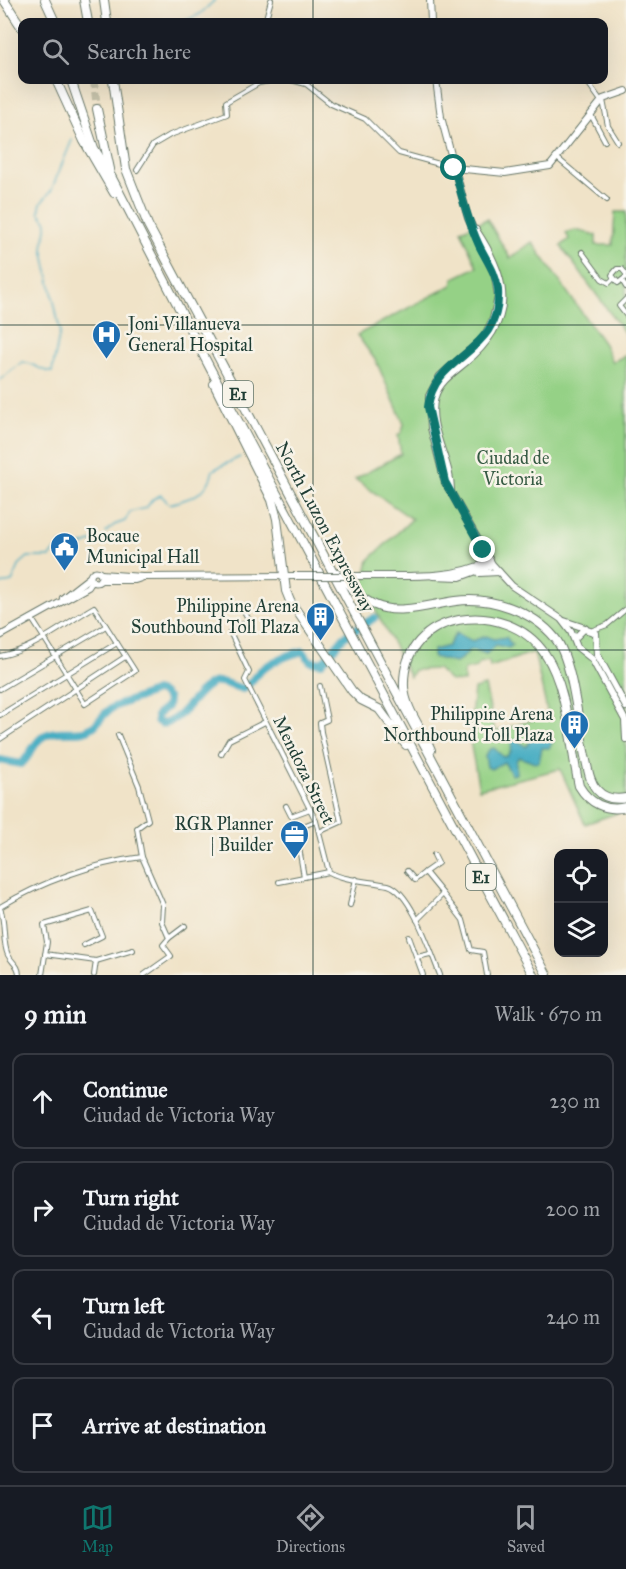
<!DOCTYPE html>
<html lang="en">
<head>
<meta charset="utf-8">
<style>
	body { margin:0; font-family:"IM FELL Great Primer",serif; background:#20242c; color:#f1f3f6 }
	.controls { position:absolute; right:18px; bottom:18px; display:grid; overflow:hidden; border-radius:12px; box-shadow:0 6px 24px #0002 }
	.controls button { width:54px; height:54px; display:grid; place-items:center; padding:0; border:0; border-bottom:2px solid #363941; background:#171b24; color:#f1f3f6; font:30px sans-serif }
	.stop { position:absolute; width:18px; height:18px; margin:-14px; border:4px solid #0f766e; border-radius:50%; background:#fff }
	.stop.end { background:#0f766e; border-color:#fff; box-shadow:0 2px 6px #0008 }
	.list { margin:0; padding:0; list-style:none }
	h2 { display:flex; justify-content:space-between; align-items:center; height:78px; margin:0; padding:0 24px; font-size:26px }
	h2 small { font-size:20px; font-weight:400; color:#9ea1a6 }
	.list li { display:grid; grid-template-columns:39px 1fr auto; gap:18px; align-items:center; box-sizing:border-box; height:96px; margin:0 12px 12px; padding:0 12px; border:2px solid #363941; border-radius:12px }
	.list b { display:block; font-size:22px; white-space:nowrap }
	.list p { margin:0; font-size:20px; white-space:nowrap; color:#9ea1a6 }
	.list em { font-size:20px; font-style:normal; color:#9ea1a6 }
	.icon { flex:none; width:33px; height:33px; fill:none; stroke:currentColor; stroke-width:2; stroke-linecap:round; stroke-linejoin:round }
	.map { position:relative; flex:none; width:626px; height:975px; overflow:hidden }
	.search { position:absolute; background:#171b24; box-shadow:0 6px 24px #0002; left:18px; right:18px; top:18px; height:66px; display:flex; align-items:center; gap:15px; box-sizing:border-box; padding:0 21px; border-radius:12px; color:#9ea1a6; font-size:22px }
	.sheet { height:510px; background:#171b24 }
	nav { display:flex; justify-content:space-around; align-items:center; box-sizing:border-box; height:84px; border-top:2px solid #363941; background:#171b24; font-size:16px; color:#9ea1a6 }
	nav a { display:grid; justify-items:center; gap:3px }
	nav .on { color:#0f766e }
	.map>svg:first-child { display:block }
</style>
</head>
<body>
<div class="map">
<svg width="626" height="975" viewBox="0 0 626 975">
	<rect width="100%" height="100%" fill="#f7f3e8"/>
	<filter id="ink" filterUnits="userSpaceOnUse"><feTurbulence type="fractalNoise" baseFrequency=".0167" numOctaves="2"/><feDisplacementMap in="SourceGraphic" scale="12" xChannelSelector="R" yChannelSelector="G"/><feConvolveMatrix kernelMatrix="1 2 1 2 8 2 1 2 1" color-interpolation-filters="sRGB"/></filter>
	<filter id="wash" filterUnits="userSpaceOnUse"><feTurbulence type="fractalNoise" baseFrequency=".008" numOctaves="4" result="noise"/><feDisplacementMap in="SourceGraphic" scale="24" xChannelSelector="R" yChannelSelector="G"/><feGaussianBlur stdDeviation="1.35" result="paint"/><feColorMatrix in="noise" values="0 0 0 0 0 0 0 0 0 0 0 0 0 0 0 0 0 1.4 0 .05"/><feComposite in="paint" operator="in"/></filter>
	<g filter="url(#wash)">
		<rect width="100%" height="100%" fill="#f0e3c8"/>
		<g fill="#95d186" stroke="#5a875d" stroke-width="1.5">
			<polygon points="615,212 626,212 626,335 561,246 569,239 566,233 575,230 596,235 596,245 613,245"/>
			<polygon points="487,219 510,258 532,242 604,344 612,362 626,355 626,810 585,824 560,769 479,789 470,741 473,739 470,727 474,689 485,686 495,732 548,715 534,652 490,667 489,661 479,663 477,667 464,670 464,682 450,681 437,669 414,670 410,677 363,586 369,560 412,519 355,479 401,454 398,435 402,432 404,424 376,361 357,335 452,285 454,278 477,267 461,230"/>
		</g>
		<g fill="#41aac1" stroke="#30747a" stroke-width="1.5">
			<path d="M 456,633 L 472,641 L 486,636 L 494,639 L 506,637 L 512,645 L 509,648 L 496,645 L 486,654 C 463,644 471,655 455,663 L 433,657 L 433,650 L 448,646 Z"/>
			<polygon points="537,731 544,732 553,741 549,748 542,748 539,762 535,763 519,757 516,761 516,774 512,775 504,762 491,769 487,767 485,755 490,749 494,748 503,757 507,756 511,751 512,741 517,740 526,747"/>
		</g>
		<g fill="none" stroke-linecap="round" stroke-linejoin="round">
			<g stroke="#41aac1" stroke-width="1.5">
				<polyline points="183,22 200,14 215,0"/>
				<path d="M 0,380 L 22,362 C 33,363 43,372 52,372 L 60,331 L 43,248 L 47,222 L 39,212 L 41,203 L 51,191 L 72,140"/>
				<path d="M 106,532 L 114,525 L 125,521 L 130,512 L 146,508 L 153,499 L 161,495 L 169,504 C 190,499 209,494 213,470 L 240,457"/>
				<polyline points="0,584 12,582 20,564 28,557 50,557 61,544 78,547 97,540"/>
			</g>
			<path stroke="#41aac1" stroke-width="8" d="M 0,760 L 21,764 C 30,757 34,741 44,736 C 56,728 70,734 84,731 C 99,727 100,715 112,708 C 125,701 141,698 155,691 L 162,693 L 168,699 L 167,707 L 157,715 L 157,721 L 162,724 C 187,720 199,680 220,682 C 227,683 235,687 243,689 C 251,684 253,678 259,672 C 270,662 290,654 303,651 L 310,661 L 322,663 L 344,637 L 374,618"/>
		</g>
	</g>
	<g filter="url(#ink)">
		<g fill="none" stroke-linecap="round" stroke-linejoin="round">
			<polyline stroke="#c6c2aa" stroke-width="8" stroke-dasharray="8 4" stroke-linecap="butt" points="94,80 97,109"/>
			<defs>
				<g id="street">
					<polyline points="265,22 271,0"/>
					<polyline points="291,80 306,84 331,104 365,119 399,153 454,168"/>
					<polyline points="586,80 601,101"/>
					<polyline points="603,100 608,126 618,142"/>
					<polyline points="591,115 605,141"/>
					<polyline points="557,158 607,200"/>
					<polyline points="137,170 153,145 170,135 227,114 226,102 259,83 274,80"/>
					<polyline points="582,252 602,279 609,283 613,279"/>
					<polyline points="626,274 622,269 617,269 612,275 618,283 626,277"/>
					<polyline points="623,282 626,287"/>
					<polyline points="626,299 619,306 626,315"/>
					<path d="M 245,613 L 249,620 L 230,632 L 249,672 L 245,680 L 316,821 L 329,872 C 345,881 370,881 388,885 C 411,891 431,953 440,975"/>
					<polyline points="593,630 607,625 626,609"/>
					<path d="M 0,656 C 34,650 64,624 94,607 L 135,671 L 85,704 C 68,676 50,647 32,619"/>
					<polyline points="320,686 327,720 320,723 321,732 341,822 321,831"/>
					<polyline points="0,689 106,626"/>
					<polyline points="0,715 117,643"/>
					<polyline points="118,735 139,786 148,820 137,828 142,857 163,905 162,922 169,938 163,945 171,956 144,975"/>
					<polyline points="0,739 125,657"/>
					<polyline points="221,754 229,740 265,722"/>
					<polyline points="286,806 291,816 310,809"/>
					<polyline points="293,829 298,842 304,877 329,872"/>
					<polyline points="283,834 316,821"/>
					<polyline points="407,871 415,880 425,872 443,894"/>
					<polyline points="425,872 438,863 434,855"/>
					<polyline points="279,882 304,877"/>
					<polyline points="350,905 356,879"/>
					<path d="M 0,907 C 41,882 94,863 142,857"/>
					<path d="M 0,908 C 6,923 2,943 8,955 C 12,963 19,965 19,975"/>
					<polyline points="417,920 443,894 463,920 471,950 483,952 487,975"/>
					<polyline points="409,937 423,975"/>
					<polyline points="169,938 185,926"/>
					<polyline points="45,954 96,961 133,950"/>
					<polyline points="417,957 430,954"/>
					<polyline points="42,975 47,942 44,925 92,911 102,936 84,945"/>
					<polyline points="94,975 96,961"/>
				</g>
				<g id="secondary">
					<polyline points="430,0 431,22"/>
					<polyline points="436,80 441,117 468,218 495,275 498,297 493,319 483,339 440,376 429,396 431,428 445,482 492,564 512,586 561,619 571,632 577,647 592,659 625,720 626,739"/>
					<polyline points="454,168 505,173 550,166 603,99 626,91"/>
					<path d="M 451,492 C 452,461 426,428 435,397 C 439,382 454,372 465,363 C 516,321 510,281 476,230"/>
					<circle cx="96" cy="577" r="5.5"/>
					<polyline points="479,573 499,572"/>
					<polyline points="101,574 142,577 298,576"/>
					<path d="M 357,576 C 399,575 451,581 490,561"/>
					<polyline points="433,576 460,577 490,566"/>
					<polyline points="100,580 135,580 141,578"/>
					<polyline points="63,598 90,577"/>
					<polyline points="564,621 585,628"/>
					<polyline points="0,636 88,587 92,581"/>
					<polyline points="575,638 584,629 596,633 597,654 626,707"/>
				</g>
				<g id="highway">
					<polyline points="4,0 22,28"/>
					<polyline points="45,0 55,22"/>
					<polyline points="84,0 88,22"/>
					<polyline points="104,0 107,22"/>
					<polyline points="56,80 84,141 114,193"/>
					<polyline points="71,80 94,148 111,176 210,368 533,975"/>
					<polyline points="113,80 126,169 148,225 547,975"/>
					<polyline points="97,109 110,169"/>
					<polyline points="214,384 272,500 277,519 286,591 290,601 352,691 361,700 379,709 406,745"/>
					<path d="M 337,573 C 348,584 360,599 375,605 C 398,616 432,604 456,601 C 490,596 533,611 555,638 C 573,660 578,725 585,756 C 588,768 589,781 597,790 C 605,799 615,800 626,798"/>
					<path d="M 431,750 C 423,730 405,709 404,687 C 401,609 507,597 545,654 C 568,687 570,746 579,786 C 589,803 606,812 626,807"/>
				</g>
			</defs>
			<use href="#street" stroke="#687768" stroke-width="6"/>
			<use href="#secondary" stroke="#687768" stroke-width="8"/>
			<use href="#highway" stroke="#687768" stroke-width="10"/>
			<use href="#street" stroke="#fff" stroke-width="4"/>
			<use href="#secondary" stroke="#fff" stroke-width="6"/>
			<use href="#highway" stroke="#fff" stroke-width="8"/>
			<defs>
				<polyline id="secondary-bridge" points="298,576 357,576"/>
			</defs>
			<use href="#secondary-bridge" stroke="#687768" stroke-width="8" stroke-linecap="butt"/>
			<use href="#secondary-bridge" stroke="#fff" stroke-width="6"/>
		</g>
	</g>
	<g fill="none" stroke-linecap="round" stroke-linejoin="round" filter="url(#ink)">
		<path stroke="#0f766e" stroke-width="8" d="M 454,168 C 461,193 467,219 478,243 C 485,259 496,271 498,290 C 502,355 434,353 428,407 L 445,482 L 483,550"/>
	</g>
	<path fill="none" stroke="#1f3d34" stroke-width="1.5" stroke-opacity="0.55" d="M 313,0 L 313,22M 313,80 L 313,975M 0,325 L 626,325M 0,650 L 626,650"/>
	<defs>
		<symbol id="hospital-pin" viewBox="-11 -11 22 30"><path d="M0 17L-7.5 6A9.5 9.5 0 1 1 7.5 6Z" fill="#1f6fb2" stroke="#f7f3e8"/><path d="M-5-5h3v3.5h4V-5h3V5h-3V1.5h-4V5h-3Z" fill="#fff"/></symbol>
		<symbol id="civic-pin" viewBox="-11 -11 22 30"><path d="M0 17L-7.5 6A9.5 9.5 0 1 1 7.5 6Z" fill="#1f6fb2" stroke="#f7f3e8"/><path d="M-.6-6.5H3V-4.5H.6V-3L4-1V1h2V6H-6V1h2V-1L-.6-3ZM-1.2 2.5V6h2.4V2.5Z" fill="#fff"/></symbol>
		<symbol id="building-pin" viewBox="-11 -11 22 30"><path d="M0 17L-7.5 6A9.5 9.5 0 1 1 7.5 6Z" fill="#1f6fb2" stroke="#f7f3e8"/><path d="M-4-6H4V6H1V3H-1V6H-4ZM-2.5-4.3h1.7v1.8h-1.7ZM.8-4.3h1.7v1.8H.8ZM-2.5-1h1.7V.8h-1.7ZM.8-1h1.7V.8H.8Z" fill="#fff"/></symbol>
		<symbol id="office-pin" viewBox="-11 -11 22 30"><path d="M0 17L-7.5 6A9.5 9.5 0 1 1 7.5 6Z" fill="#1f6fb2" stroke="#f7f3e8"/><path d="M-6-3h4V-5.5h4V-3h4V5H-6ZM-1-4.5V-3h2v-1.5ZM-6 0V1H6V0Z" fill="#fff"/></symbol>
	</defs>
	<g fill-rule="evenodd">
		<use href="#hospital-pin" x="90" y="318" width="33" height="45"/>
		<use href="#civic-pin" x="48" y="530" width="33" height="45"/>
		<use href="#building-pin" x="304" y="600" width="33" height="45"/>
		<use href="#building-pin" x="558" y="708" width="33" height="45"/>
		<use href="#office-pin" x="278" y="818" width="33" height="45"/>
	</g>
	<g text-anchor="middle" stroke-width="5" stroke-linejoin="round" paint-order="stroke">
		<g fill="#f7f3e8" stroke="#60746a" stroke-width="1.5">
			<rect x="223" y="381" width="30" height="26" rx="4.5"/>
			<rect x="466" y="864" width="30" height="26" rx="4.5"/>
		</g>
		<g font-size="16" font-weight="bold" fill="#1f3d34">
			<text x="238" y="400">E1</text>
			<text x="481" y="883">E1</text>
		</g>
		<g font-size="18" fill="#1f3d34" stroke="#f7f3e8" text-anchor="end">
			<text x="128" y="330" text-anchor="start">Joni Villanueva<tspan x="128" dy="21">General Hospital</tspan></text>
			<text x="86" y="542" text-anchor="start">Bocaue<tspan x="86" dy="21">Municipal Hall</tspan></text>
			<text x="299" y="612">Philippine Arena<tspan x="299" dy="21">Southbound Toll Plaza</tspan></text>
			<text x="553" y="720">Philippine Arena<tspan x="553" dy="21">Northbound Toll Plaza</tspan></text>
			<text x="273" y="830">RGR Planner<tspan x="273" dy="21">| Builder</tspan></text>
		</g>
		<g font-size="18" fill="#375b44" stroke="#f7f3e8">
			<text x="513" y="464">Ciudad de<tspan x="513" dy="21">Victoria</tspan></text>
		</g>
		<g font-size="18" fill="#1f3d34" stroke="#f7f3e8">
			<text transform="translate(325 527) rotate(62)" y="6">North Luzon Expressway</text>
			<text transform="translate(304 770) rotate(64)" y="6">Mendoza Street</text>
		</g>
	</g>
</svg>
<div class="controls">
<button><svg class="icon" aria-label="locate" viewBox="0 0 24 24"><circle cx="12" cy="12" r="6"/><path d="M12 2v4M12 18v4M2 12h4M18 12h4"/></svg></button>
<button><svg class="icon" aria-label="layers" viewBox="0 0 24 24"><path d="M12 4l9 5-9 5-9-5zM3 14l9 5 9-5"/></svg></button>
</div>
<div class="stop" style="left:454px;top:168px"></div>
<div class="stop end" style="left:483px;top:550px"></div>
<div class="search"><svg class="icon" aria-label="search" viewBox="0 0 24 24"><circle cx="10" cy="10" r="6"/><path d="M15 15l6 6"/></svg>Search here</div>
</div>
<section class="sheet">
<h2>9 min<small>Walk · 670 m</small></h2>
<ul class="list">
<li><svg class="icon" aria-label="ahead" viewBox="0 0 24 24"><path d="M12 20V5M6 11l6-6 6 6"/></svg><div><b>Continue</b><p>Ciudad de Victoria Way</p></div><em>230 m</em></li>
<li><svg class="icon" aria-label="right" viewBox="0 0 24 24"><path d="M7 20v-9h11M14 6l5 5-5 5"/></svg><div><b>Turn right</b><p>Ciudad de Victoria Way</p></div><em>200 m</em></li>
<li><svg class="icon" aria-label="left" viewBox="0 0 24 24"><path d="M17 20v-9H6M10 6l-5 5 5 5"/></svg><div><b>Turn left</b><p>Ciudad de Victoria Way</p></div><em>240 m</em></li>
<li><svg class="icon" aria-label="arrive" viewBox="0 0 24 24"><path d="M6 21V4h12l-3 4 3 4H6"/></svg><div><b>Arrive at destination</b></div></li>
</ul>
</section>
<nav>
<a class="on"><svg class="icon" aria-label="map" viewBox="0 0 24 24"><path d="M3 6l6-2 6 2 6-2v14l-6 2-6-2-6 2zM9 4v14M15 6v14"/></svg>Map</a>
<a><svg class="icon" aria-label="directions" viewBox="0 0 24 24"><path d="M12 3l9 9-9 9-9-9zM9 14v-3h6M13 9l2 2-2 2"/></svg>Directions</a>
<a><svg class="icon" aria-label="saved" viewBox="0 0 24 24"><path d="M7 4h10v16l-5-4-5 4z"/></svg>Saved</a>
</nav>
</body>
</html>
